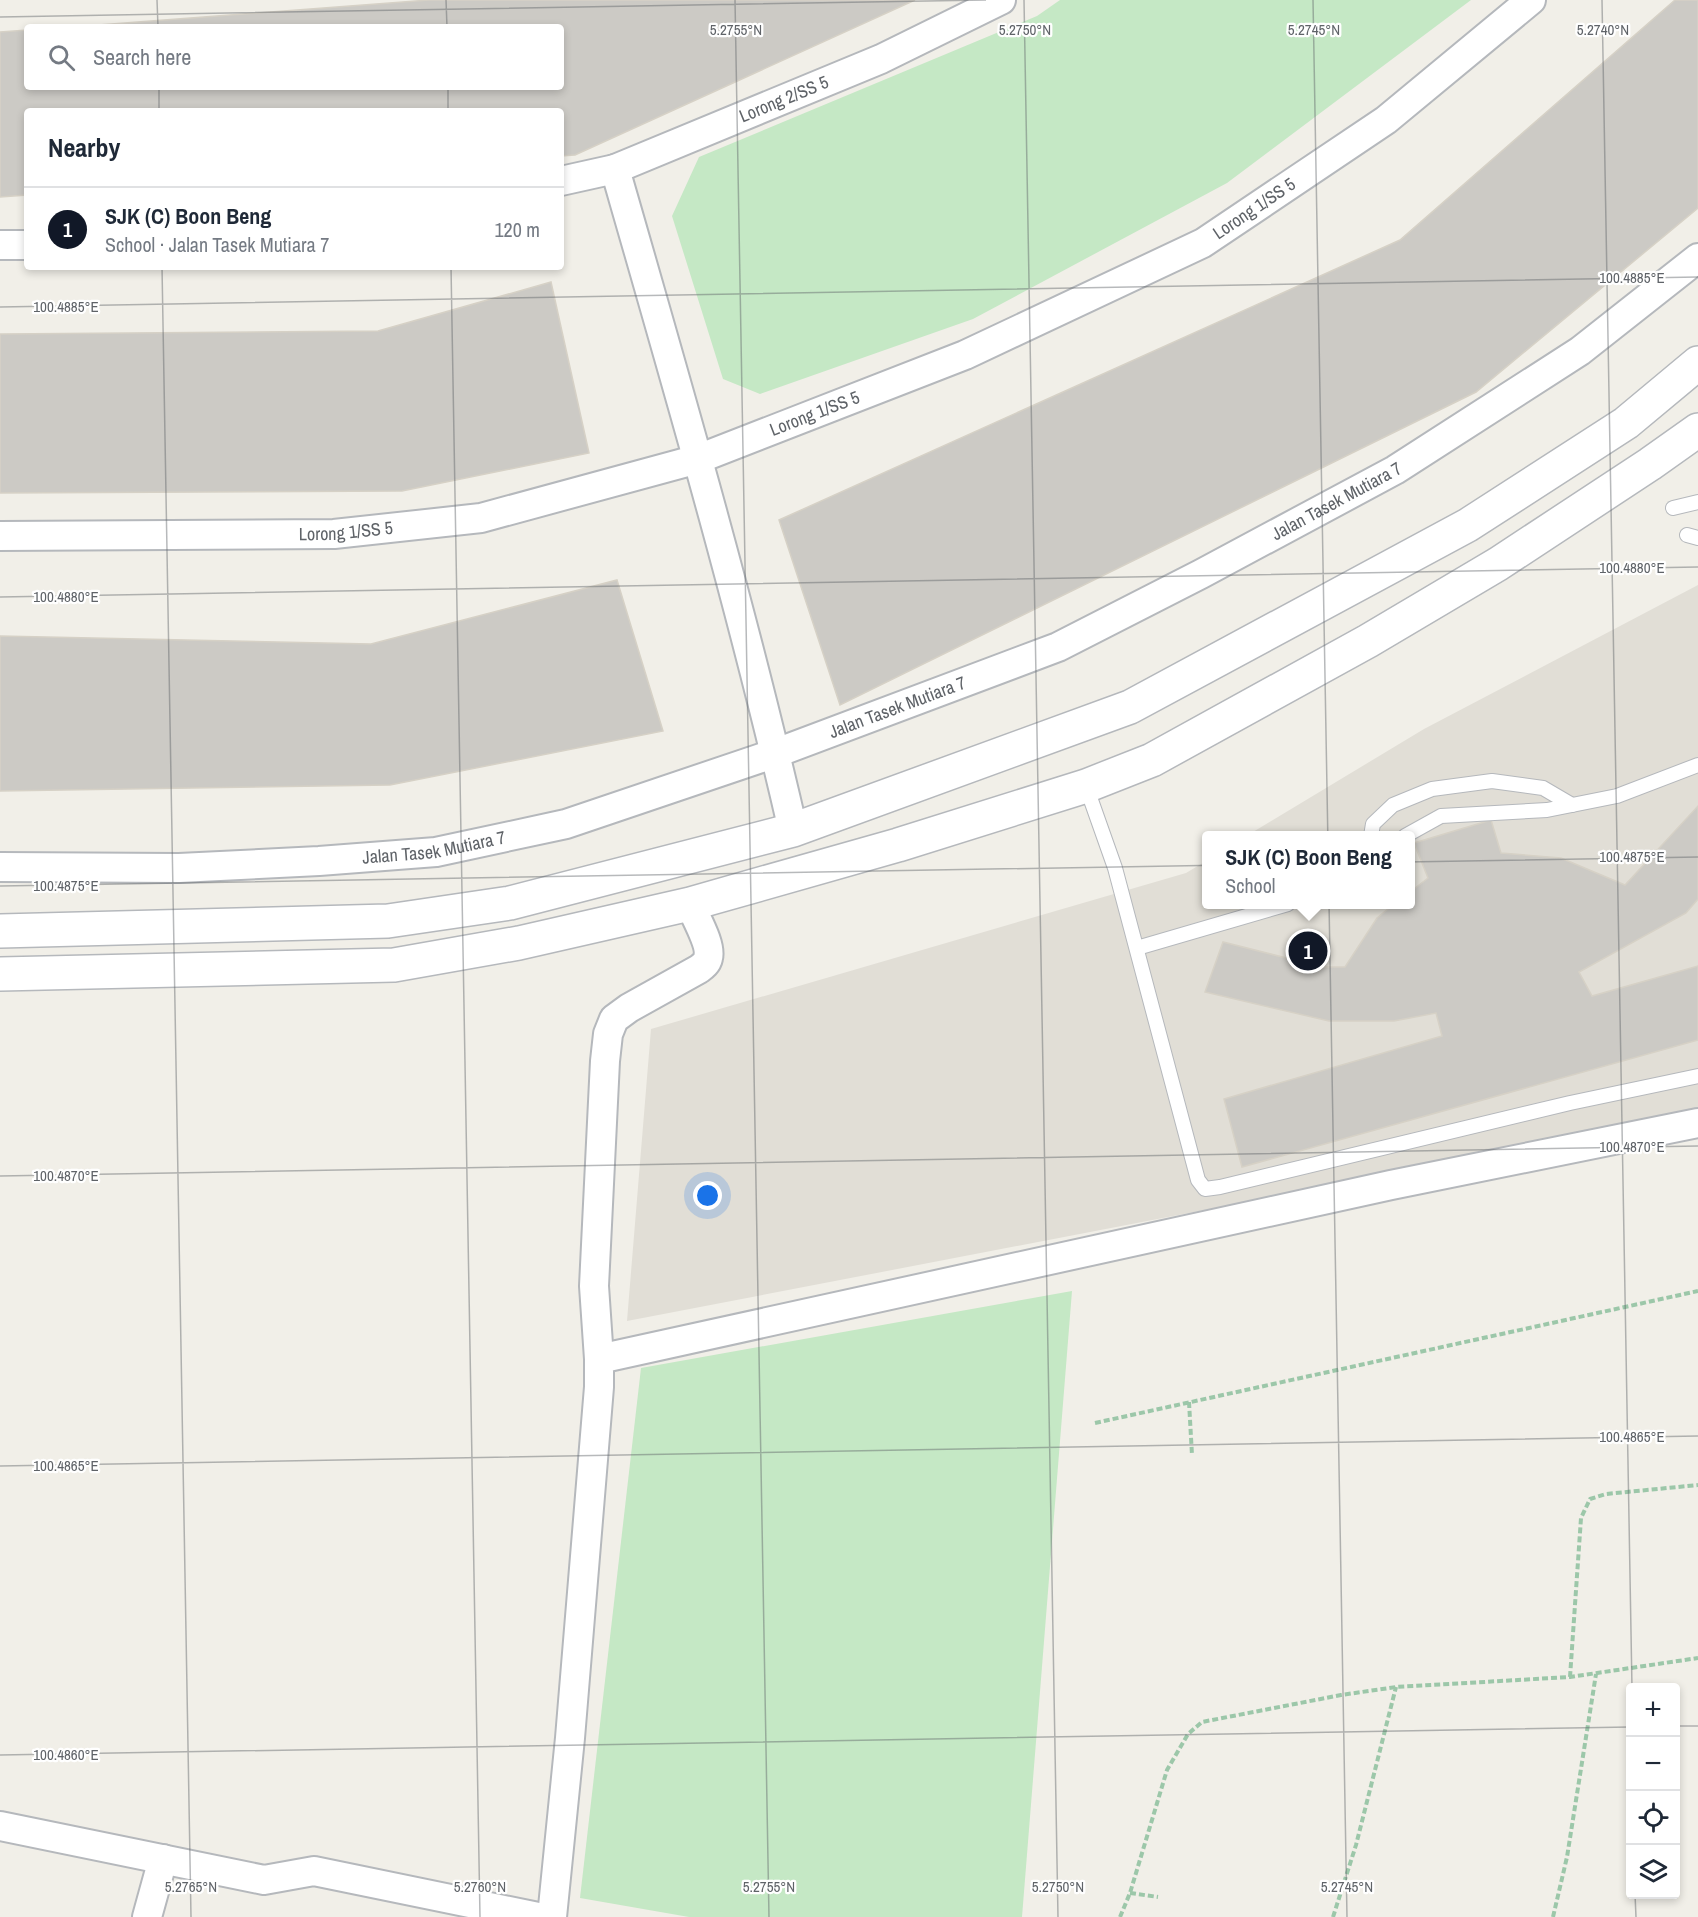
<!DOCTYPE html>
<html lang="en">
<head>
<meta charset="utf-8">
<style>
	body { margin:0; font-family:"Archivo Narrow",sans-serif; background:#f6f6f7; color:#1f2937 }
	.controls { position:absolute; right:18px; bottom:18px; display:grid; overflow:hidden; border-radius:6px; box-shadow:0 3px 9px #0003 }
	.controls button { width:54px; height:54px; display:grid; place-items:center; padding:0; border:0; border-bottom:2px solid #e0e1e3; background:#fff; color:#1f2937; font:30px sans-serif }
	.you { position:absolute; left:708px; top:1196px; width:21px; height:21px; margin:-15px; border:4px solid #fff; border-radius:50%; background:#1a73e8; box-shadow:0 0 0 9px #1a73e833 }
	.badge { display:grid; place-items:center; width:39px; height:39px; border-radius:50%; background:#111827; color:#fff; font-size:20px; font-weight:700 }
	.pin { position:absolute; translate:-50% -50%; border:3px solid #fff; box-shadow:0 2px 6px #0006 }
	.popup { position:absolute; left:1202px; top:831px; width:213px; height:78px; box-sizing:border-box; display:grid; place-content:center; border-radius:6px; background:#fff; filter:drop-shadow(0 2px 4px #0005); font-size:20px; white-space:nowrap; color:#747a83 }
	.popup b { font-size:22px; color:#1f2937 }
	.popup::after { content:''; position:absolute; left:50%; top:100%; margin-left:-12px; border:12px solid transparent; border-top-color:#fff }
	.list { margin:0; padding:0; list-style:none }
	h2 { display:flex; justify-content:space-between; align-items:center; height:78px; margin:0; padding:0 24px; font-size:26px }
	h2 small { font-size:20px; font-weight:400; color:#747a83 }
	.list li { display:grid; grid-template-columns:39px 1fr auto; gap:18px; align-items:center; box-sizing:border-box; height:84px; padding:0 24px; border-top:2px solid #e0e1e3 }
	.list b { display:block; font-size:22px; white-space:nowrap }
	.list p { margin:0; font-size:20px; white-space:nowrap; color:#747a83 }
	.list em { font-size:20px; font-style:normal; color:#747a83 }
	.icon { flex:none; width:33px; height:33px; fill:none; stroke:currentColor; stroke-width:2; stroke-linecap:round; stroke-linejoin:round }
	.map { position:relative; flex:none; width:1698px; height:1917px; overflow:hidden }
	.search { position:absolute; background:#fff; box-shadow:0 3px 9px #0003; left:24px; top:24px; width:540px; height:66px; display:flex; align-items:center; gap:15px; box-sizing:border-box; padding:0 21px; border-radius:6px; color:#747a83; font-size:22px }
	.panel { position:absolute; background:#fff; box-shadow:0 3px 9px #0003; left:24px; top:108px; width:540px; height:162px; border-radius:6px }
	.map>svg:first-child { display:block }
</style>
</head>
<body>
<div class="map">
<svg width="1698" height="1917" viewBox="0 0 1698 1917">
	<rect width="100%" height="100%" fill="#f1efe8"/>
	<polygon fill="#e1ded6" points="1698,585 1698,1115 627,1321 651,1029 1186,873 1206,861 1206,904 1410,904 1410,836 1248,835 1424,729"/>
	<g fill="#c5e8c5">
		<polygon points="1060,0 1471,0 1227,183 973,319 760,394 723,379 672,216 699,157 1037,16"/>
		<polygon points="1072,1291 1022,1917 689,1917 580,1898 641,1368"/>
	</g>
	<g fill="#cccac5" stroke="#d6d1c6" stroke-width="1.5">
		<polygon points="429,0 915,0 575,155 561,156 561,111 27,111 27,195 0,197 0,32 27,30 27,87 561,87 561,27 72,27"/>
		<polygon points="1675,0 1698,0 1698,208 1476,392 840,705 779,520 1400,240"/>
		<polygon points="551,282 589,453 402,491 0,493 0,334 378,331"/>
		<polygon points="617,580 663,731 390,785 0,791 0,636 371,644"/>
		<polygon points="1698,806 1698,899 1686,913 1579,972 1592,996 1698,966 1698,1040 1242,1167 1224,1099 1442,1036 1436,1013 1394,1021 1329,1021 1205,992 1223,942 1322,967 1345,967 1377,918 1394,904 1410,904 1410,892 1428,878 1414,843 1491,820 1501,853 1561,858 1625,885"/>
	</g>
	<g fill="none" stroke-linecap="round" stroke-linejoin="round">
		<defs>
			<g id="service">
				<polyline points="1673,508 1698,502"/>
				<polyline points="1687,535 1698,538"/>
				<polyline points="1086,786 1115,868 1198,1180 1205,1189 1220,1187 1570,1103 1698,1076"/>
				<polyline points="1371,836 1373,824 1393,805 1432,789 1492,781 1543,788 1572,805"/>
				<polyline points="1405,836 1441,816 1547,810 1617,796 1698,765"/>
				<polyline points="1137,948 1288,904"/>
			</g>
			<g id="minor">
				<path d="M 615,169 C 678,388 742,608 793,830"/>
				<path id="s1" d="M 561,181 L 615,169 L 881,59 L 1001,0"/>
				<polyline points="0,245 27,245"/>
				<path id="s2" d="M 0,536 L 334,534 L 481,518 L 698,459 L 965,355 L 1203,243 L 1386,120 L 1531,0"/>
				<path id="s3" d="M 0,867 L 179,868 L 319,861 L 436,852 L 566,824 L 776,753 L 1058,647 L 1201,574 L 1395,470 L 1580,351 L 1698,258"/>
				<path d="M 599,1359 L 594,1286 L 605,1061 L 608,1034 L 614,1019 L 629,1008 L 699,969 C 703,966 707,963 708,958 C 712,945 695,917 690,904"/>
				<polyline points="0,1826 264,1880 314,1871 538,1917"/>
				<polyline points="147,1917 163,1859"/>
				<polyline points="552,1917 570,1738 599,1387 599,1359 1391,1185 1698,1123"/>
			</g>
			<g id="tertiary">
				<polyline points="0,931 388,921 510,903 793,830 1130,707 1468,525 1626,423 1698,363"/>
				<polyline points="0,974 394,965 519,943 690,904 898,845 1086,786 1152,760 1368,641 1498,564 1650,464 1698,430"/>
			</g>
		</defs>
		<use href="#service" stroke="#b5b8bc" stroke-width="16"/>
		<use href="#minor" stroke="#b5b8bc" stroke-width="32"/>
		<use href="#tertiary" stroke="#b5b8bc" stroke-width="36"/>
		<g stroke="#9cc7a9" stroke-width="4" stroke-dasharray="6 3" stroke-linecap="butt">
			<polyline points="1189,1402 1192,1455"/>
			<polyline points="1095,1423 1698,1291"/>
			<polyline points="1570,1677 1581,1518 1590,1499 1606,1494 1698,1485"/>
			<polyline points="1130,1893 1158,1897"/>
			<polyline points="1120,1917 1130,1893 1167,1770 1188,1734 1202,1722 1341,1695 1396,1687 1570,1677 1698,1658"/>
			<polyline points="1333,1917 1356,1845 1396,1687"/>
			<polyline points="1553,1917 1567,1857 1596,1674"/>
		</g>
		<use href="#service" stroke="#fff" stroke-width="14"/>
		<use href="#minor" stroke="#fff" stroke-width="28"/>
		<use href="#tertiary" stroke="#fff" stroke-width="33"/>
	</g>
	<path fill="none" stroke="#5f6368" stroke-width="1.5" stroke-opacity="0.45" d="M 157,0 L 158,27M 446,0 L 447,27M 735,0 L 769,1917M 1024,0 L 1058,1917M 1313,0 L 1347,1917M 1602,0 L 1632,1688M 0,17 L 986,0M 159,87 L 159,111M 448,87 L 448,111M 162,267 L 191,1917M 451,267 L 480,1917M 0,307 L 1698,277M 0,597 L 1698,567M 0,886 L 1698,857M 0,1176 L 1698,1146M 0,1466 L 1698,1436M 1676,1726 L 1698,1726M 0,1755 L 1630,1727M 1635,1894 L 1636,1917"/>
	<g text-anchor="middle" stroke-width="4.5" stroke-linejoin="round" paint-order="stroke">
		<g font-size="18" fill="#5f6368" stroke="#fff">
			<text dy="6" stroke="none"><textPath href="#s1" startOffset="238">Lorong 2/SS 5</textPath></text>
			<text dy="6" stroke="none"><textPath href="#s2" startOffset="1318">Lorong 1/SS 5</textPath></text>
			<text dy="6" stroke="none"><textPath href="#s2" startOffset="832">Lorong 1/SS 5</textPath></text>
			<text dy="6" stroke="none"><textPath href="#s3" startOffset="1407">Jalan Tasek Mutiara 7</textPath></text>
			<text dy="6" stroke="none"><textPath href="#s2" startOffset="346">Lorong 1/SS 5</textPath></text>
			<text dy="6" stroke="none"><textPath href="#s3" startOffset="921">Jalan Tasek Mutiara 7</textPath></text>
			<text dy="6" stroke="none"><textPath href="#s3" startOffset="435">Jalan Tasek Mutiara 7</textPath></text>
		</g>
	</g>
	<g font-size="15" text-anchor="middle" fill="#5f6368" stroke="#fff" stroke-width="4.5" stroke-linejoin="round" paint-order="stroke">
		<text x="736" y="35">5.2755°N</text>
		<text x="1025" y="35">5.2750°N</text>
		<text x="1314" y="35">5.2745°N</text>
		<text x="1603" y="35">5.2740°N</text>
		<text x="1632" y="283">100.4885°E</text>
		<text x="66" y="312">100.4885°E</text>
		<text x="1632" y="573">100.4880°E</text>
		<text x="66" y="602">100.4880°E</text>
		<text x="1632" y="862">100.4875°E</text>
		<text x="66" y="891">100.4875°E</text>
		<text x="1632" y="1152">100.4870°E</text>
		<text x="66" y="1181">100.4870°E</text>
		<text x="1632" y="1442">100.4865°E</text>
		<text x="66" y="1471">100.4865°E</text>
		<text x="66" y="1760">100.4860°E</text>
		<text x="191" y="1892">5.2765°N</text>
		<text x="480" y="1892">5.2760°N</text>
		<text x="769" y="1892">5.2755°N</text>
		<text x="1058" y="1892">5.2750°N</text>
		<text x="1347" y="1892">5.2745°N</text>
	</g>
</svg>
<div class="controls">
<button>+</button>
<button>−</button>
<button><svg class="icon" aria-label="locate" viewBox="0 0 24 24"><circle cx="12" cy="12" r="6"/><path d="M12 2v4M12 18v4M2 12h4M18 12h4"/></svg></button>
<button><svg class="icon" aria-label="layers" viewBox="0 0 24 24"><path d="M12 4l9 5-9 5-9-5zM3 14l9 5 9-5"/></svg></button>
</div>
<div class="you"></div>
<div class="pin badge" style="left:1308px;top:951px">1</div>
<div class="popup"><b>SJK (C) Boon Beng</b>School</div>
<div class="search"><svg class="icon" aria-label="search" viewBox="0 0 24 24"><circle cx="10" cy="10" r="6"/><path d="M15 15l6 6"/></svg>Search here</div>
<section class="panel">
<h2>Nearby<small></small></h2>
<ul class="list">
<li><span class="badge">1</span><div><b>SJK (C) Boon Beng</b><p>School · Jalan Tasek Mutiara 7</p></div><em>120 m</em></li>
</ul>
</section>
</div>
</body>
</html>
